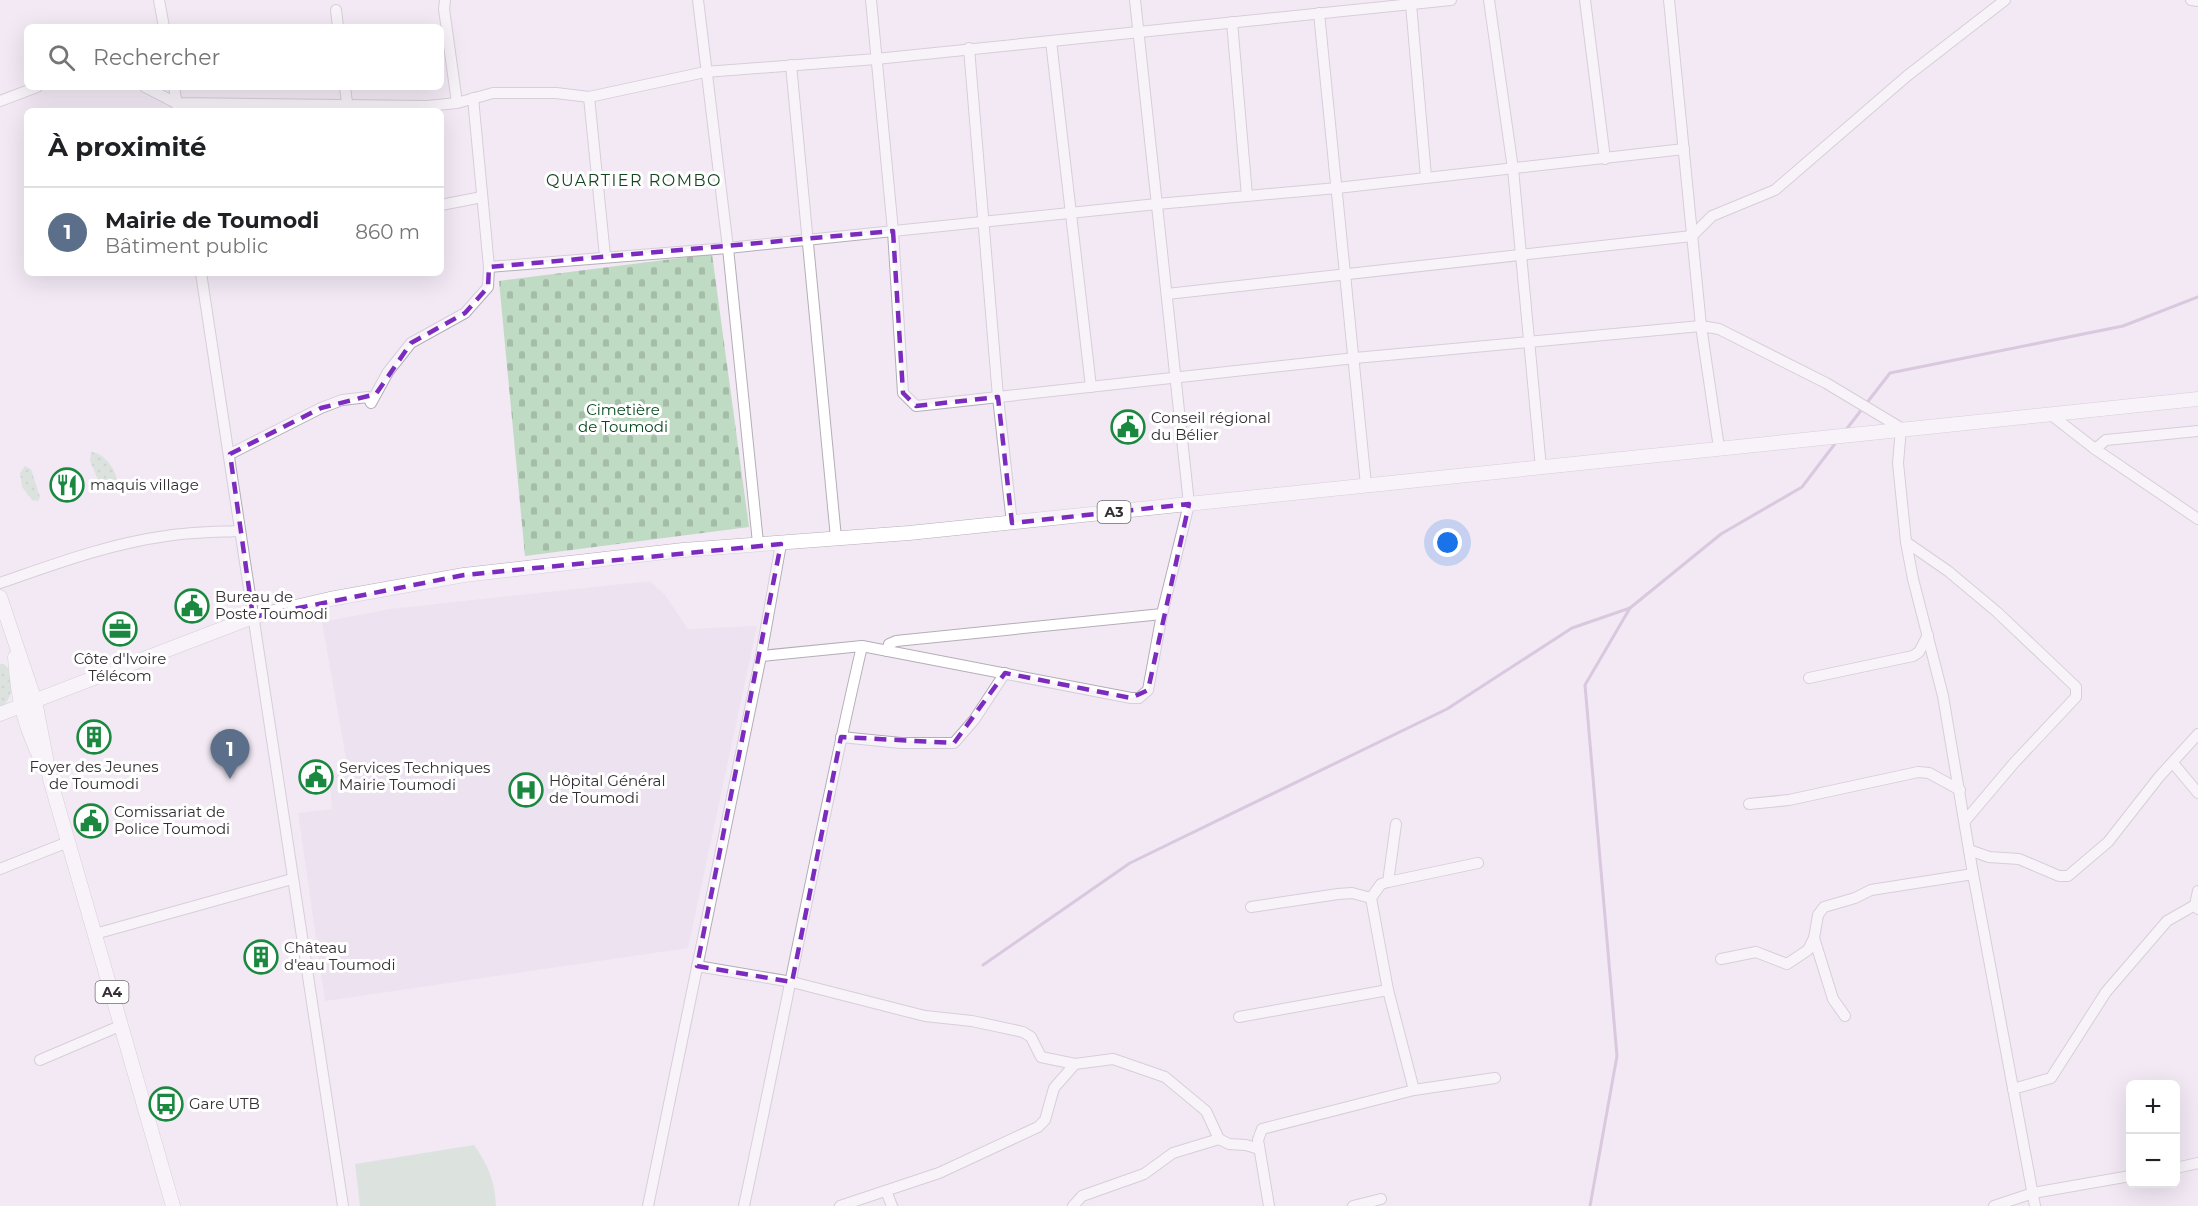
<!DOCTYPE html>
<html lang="fr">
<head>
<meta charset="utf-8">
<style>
	body { margin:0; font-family:Montserrat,sans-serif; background:#f2f2f2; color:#202124 }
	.controls { position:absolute; right:18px; bottom:18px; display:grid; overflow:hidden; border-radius:9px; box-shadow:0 6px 24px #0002 }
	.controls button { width:54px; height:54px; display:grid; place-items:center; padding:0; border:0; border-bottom:2px solid #e0e0e0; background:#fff; color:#202124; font:30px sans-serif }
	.you { position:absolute; left:1448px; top:543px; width:21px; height:21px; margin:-15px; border:4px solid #fff; border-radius:50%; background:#1a73e8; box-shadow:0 0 0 9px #1a73e833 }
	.badge { display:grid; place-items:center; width:39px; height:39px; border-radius:50%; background:#1b8840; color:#fff; font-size:20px; font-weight:700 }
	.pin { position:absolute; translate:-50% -50px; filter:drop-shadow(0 2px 3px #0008) }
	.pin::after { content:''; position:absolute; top:32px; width:21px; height:18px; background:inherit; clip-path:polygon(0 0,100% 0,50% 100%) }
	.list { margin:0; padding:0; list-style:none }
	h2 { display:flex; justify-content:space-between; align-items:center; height:78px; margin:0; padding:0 24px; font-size:26px }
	h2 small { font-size:20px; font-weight:400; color:#757577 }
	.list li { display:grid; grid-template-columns:39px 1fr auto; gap:18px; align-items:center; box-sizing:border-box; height:90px; padding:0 24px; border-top:2px solid #e0e0e0 }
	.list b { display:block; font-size:22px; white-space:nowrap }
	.list p { margin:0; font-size:20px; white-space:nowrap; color:#757577 }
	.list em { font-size:20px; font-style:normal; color:#757577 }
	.icon { flex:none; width:33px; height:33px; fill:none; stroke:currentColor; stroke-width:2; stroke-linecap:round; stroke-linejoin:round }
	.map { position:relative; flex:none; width:2198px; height:1206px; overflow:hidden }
	.search { position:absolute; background:#fff; box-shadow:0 6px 24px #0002; left:24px; top:24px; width:420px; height:66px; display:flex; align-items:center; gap:15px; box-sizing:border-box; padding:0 21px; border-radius:9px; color:#757577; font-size:22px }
	.panel { position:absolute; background:#fff; box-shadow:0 6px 24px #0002; left:24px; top:108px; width:420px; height:168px; border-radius:9px }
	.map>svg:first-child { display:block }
</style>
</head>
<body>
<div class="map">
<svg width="2198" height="1206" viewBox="0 0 2198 1206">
	<defs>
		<pattern id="grass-dots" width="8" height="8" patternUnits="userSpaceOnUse" patternTransform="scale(1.5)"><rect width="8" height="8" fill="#c0dbc4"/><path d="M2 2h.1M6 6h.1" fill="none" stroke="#a5bca9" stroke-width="1.8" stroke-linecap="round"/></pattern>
		<pattern id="cemetery-stones" width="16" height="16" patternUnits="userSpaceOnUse" patternTransform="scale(1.5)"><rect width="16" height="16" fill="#c0dbc4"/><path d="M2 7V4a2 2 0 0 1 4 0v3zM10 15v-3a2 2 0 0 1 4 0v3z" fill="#a5bca9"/></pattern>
	</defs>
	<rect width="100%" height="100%" fill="#f2e9f4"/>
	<polygon fill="#e7daeb" points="650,581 665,595 688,629 757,626 688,948 325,1001 298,813 332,809 329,771 348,770 322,622 390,609"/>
	<g fill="url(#grass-dots)">
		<path d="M 91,452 C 106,453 119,473 117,488 L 98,480 L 90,461 Z"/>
		<polygon points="25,466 31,469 40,497 38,501 32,500 22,487 20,473"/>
		<path d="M 0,664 L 4,664 C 16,673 14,701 0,708 Z"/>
	</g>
	<polygon fill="url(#cemetery-stones)" points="712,254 749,527 525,556 499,281"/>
	<path fill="#c0dbc4" d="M 474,1145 C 488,1165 495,1181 496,1206 L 360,1206 L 355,1164 Z"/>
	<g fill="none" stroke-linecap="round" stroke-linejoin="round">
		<g stroke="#bc9fc5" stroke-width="3">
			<polyline points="1845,431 1890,373 2123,326 2198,297"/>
			<polyline points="983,965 1130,863 1447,709 1572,628 1630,608"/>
			<polyline points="1590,1206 1617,1056 1585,685 1630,608 1721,534 1802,487 1837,441"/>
		</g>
		<defs>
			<g id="minor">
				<polyline points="159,0 164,27"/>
				<polyline points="445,0 444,9 457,103"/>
				<polyline points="698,0 728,248 758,543"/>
				<polyline points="871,0 893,231 903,393 916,406 1355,358 1701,326 1719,329 1826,383 1901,428 1898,463 1906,542 1913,579 1943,696 1973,874 2035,1206"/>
				<polyline points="1489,0 1513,169 1541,468"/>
				<polyline points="1585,0 1605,159"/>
				<polyline points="1669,0 1701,326 1719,448"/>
				<polyline points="2191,0 2198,1"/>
				<polyline points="1411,4 1426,177"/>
				<polyline points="336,10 338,27"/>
				<polyline points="1319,13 1366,485"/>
				<polyline points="1232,22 1247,196"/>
				<polyline points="1051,41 1091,387"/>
				<polyline points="969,48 998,397 1012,523"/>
				<polyline points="791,65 836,538"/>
				<polyline points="145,87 176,103 427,106 457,103 493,93 556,93 589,97 705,72 876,59 1451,0"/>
				<polyline points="174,87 178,111"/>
				<polyline points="345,87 347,103"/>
				<polyline points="589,97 605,256"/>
				<polyline points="0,101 37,87"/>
				<polyline points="441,205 482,197"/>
				<polyline points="489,267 728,248 1157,204 1337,188 1684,149"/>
				<polyline points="201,273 343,1206"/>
				<polyline points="1167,294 1692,236 1712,216 1775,190 1907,76 2005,0"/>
				<polyline points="2050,414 2095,449 2198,519"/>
				<polyline points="2095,449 2106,440 2198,431"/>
				<polyline points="230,454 321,408 342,400 368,397 371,403 388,372 411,343 465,313 488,287 489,267 473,98"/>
				<polyline points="1906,542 1948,571 1997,612 2076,687 2076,697 2014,763 1965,821"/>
				<path d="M 0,583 C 55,564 108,544 166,536 C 190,532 216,532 240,531"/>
				<polyline points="887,651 889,644 896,641 1162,614"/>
				<polyline points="761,656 862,646 1131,698 1139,698 1148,690 1162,614 1189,504 1135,0"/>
				<polyline points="1809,678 1913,656 1919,652 1928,635"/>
				<polyline points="841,737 901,743 954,743 974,720 1005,673"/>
				<polyline points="2173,763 2198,793"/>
				<polyline points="1749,804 1789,800 1918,772 1929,773 1960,790"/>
				<polyline points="1969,850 1989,857 2019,859 2059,876 2068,876 2108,842 2159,777 2198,734"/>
				<polyline points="0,869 68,842"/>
				<polyline points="1388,882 1396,824"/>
				<polyline points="1251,907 1338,894 1352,893 1371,898"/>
				<polyline points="2198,909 2195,905 2198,891"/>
				<polyline points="95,934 292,879"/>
				<polyline points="1814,938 1833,999 1845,1016"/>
				<polyline points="1721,959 1756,952 1787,964 1808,950 1814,938 1818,915 1824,907 1855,898 1871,890 1973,874"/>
				<polyline points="697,966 792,982 925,1016 972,1021 1023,1032 1031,1037 1041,1057 1075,1064 1113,1059 1165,1077 1206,1111 1219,1139 1229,1144 1246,1145 1259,1149"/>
				<polyline points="1239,1017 1388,990"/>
				<polyline points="40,1060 122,1025"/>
				<polyline points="2013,1089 2051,1078 2106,992 2167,921 2195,905"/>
				<polyline points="1414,1090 1388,990 1371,898 1381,884 1388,882 1478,863"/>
				<polyline points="2176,1168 2198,1163"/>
				<polyline points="886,1191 892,1206"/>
				<polyline points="648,1206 761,656 781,544"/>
				<path d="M 744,1206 C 784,1019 819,832 862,646"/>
				<polyline points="840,1206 939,1173 1038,1127 1045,1120 1054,1088 1075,1064"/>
				<polyline points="1073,1206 1082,1196 1144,1174 1173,1153 1219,1139"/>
				<polyline points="1269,1206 1258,1140 1262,1129 1414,1090 1495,1078"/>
				<polyline points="1353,1206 1381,1199"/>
				<polyline points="1994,1206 2033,1193 2130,1176"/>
			</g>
			<g id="major">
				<polyline points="0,597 35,701 50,779 173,1206"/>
				<path d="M 15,657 C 18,701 24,724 43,764"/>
				<polyline points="0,714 253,617 330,599 464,575 683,550 909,533 2198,399"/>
			</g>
		</defs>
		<use href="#minor" stroke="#b4adb7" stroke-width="12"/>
		<use href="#major" stroke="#b4adb7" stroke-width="15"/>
		<use href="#minor" stroke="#fff" stroke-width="10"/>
		<use href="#major" stroke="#fff" stroke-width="14"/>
	</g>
	<path d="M0 0H2198V1206H0ZM 893,231 L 903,393 L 916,406 L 998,397 L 1012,523 L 1189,504 L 1148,690 L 1131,698 L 1005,673 L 954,743 L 841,737 L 792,982 L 697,966 L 781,544 L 464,575 L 253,617 L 230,454 L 321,408 L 376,394 L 411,343 L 465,313 L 488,287 L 489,267 Z" fill="#f2e9f4" fill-opacity=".55" fill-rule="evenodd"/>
	<path fill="none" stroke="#7b2cbf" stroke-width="4.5" stroke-dasharray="12 8" stroke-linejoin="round" d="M 893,231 L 903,393 L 916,406 L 998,397 L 1012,523 L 1189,504 L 1148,690 L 1131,698 L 1005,673 L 954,743 L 841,737 L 792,982 L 697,966 L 781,544 L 464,575 L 253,617 L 230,454 L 321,408 L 376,394 L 411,343 L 465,313 L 488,287 L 489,267 Z"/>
	<defs>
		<symbol id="civic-ring" viewBox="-11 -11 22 22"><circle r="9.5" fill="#fff" stroke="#1b8840" stroke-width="1.5"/><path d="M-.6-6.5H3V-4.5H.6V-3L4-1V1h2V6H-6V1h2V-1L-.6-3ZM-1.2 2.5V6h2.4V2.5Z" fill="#1b8840"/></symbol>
		<symbol id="restaurant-ring" viewBox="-11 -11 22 22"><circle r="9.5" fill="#fff" stroke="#1b8840" stroke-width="1.5"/><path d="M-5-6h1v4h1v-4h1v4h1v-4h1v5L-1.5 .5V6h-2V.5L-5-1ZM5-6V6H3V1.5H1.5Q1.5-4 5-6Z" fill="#1b8840"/></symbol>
		<symbol id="office-ring" viewBox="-11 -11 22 22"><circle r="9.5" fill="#fff" stroke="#1b8840" stroke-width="1.5"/><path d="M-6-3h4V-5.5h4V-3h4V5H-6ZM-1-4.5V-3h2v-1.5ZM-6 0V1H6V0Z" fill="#1b8840"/></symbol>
		<symbol id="building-ring" viewBox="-11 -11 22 22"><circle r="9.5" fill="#fff" stroke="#1b8840" stroke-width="1.5"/><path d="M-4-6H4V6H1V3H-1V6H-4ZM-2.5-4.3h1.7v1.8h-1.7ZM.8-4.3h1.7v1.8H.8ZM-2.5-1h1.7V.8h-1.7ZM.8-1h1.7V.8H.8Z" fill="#1b8840"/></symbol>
		<symbol id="hospital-ring" viewBox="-11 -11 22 22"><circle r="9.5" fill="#fff" stroke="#1b8840" stroke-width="1.5"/><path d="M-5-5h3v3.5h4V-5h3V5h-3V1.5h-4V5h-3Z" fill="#1b8840"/></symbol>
		<symbol id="bus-ring" viewBox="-11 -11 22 22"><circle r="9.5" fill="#fff" stroke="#1b8840" stroke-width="1.5"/><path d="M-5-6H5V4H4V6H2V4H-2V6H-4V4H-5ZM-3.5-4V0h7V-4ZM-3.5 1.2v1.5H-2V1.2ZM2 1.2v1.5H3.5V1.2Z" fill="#1b8840"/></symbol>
	</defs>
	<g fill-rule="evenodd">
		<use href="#civic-ring" x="1109" y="408" width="38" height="38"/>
		<use href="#restaurant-ring" x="48" y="466" width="38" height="38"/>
		<use href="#civic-ring" x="173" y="587" width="38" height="38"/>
		<use href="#office-ring" x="101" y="610" width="38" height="38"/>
		<use href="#building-ring" x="75" y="718" width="38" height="38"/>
		<use href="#civic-ring" x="297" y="758" width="38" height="38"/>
		<use href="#hospital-ring" x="507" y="771" width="38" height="38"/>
		<use href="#civic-ring" x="72" y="802" width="38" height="38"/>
		<use href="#building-ring" x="242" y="938" width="38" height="38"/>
		<use href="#bus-ring" x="147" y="1085" width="38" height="38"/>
	</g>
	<g text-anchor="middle" stroke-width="6" stroke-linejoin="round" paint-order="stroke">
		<g fill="#fff" stroke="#706d70" stroke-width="1.5">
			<rect x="1097.5" y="501" width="33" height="22" rx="4.5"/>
			<rect x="95.5" y="981" width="33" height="22" rx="4.5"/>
		</g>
		<g font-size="14" font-weight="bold" fill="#332f33">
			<text x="1114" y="517">A3</text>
			<text x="112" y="997">A4</text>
		</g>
		<g font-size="15" fill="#08491f" stroke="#fff">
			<text x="623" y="415">Cimetière<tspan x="623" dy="17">de Toumodi</tspan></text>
		</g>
		<g font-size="15" fill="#332f33" stroke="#fff" text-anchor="start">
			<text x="1151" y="423">Conseil régional<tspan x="1151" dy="17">du Bélier</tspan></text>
			<text x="90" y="490">maquis village</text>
			<text x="215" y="602">Bureau de<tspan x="215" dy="17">Poste Toumodi</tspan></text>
			<text x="120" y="664" text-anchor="middle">Côte d'Ivoire<tspan x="120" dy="17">Télécom</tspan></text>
			<text x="94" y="772" text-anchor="middle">Foyer des Jeunes<tspan x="94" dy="17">de Toumodi</tspan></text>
			<text x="339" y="773">Services Techniques<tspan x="339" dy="17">Mairie Toumodi</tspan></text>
			<text x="549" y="786">Hôpital Général<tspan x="549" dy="17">de Toumodi</tspan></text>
			<text x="114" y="817">Comissariat de<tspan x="114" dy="17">Police Toumodi</tspan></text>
			<text x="284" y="953">Château<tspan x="284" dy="17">d'eau Toumodi</tspan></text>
			<text x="189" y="1109">Gare UTB</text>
		</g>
		<g font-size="16" letter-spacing="1.5" fill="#144521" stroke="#fff">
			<text x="634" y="186">QUARTIER ROMBO</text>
		</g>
	</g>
</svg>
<div class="controls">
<button>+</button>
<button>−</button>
</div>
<div class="you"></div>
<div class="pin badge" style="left:230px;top:779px;background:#5c6f8a">1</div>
<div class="search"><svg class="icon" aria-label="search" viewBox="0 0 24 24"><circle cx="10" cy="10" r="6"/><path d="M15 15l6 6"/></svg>Rechercher</div>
<section class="panel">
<h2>À proximité<small></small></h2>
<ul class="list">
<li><span class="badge" style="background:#5c6f8a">1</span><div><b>Mairie de Toumodi</b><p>Bâtiment public</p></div><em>860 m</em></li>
</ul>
</section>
</div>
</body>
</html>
